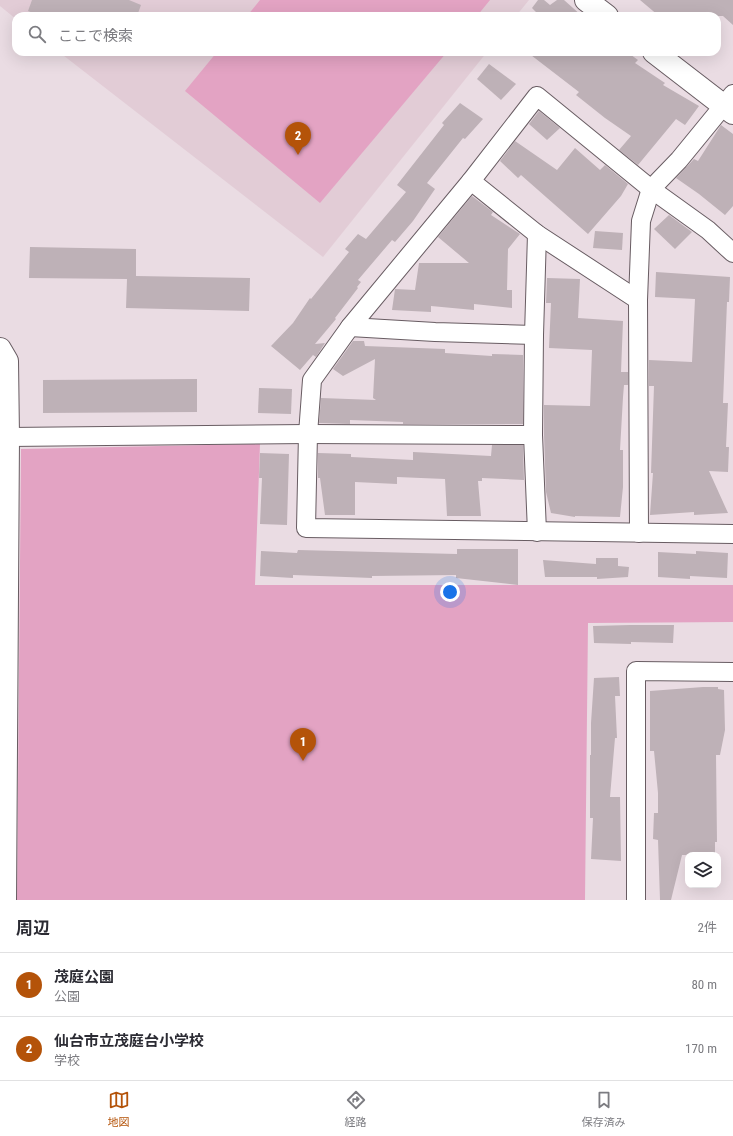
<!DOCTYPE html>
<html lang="ja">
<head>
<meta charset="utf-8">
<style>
	body { margin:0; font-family:"Roboto Condensed","Noto Sans JP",sans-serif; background:#f2f2f3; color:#2b2b33 }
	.controls { position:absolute; right:12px; bottom:12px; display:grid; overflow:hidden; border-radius:8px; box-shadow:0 4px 16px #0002 }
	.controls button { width:36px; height:36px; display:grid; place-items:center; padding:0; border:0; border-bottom:1px solid #e1e1e2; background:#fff; color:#2b2b33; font:20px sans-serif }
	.you { position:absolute; left:450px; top:592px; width:14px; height:14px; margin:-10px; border:3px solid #fff; border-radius:50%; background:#1a73e8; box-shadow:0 0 0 6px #1a73e833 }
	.badge { display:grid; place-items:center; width:26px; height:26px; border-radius:50%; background:#b45309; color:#fff; font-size:13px; font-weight:700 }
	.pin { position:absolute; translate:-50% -33px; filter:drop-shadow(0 1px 2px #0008) }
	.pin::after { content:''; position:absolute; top:21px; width:14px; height:12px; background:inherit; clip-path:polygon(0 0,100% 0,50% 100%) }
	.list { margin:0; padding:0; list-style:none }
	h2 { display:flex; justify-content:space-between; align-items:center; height:52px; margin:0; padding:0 16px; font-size:17px }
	h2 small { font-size:13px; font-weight:400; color:#7c7c81 }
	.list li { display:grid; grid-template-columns:26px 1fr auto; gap:12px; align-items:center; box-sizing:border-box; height:64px; padding:0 16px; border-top:1px solid #e1e1e2 }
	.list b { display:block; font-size:15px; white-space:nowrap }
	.list p { margin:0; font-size:13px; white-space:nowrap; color:#7c7c81 }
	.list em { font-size:13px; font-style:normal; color:#7c7c81 }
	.icon { flex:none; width:22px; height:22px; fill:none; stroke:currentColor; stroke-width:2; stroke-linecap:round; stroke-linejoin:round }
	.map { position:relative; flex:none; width:733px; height:900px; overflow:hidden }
	.search { position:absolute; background:#fff; box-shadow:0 4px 16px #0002; left:12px; right:12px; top:12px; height:44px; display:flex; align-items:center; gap:10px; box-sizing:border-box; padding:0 14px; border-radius:12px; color:#7c7c81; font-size:15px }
	.sheet { height:180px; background:#fff }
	nav { display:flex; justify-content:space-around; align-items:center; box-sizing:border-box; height:56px; border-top:1px solid #e1e1e2; background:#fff; font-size:11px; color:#7c7c81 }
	nav a { display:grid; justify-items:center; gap:2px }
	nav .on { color:#b45309 }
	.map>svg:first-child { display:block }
</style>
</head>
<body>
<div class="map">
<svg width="733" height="900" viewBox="0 0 733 900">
	<rect width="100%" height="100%" fill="#eadce3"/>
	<g fill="#e2ccd6">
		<polygon points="0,0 529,0 516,16 16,16 16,19 0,6"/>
		<polygon points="59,52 487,52 323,257"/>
	</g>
	<g fill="#e3a3c3">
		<polygon points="260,0 490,0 477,16 247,16"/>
		<polygon points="217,52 447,52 320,203 185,91"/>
		<polygon points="260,444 255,585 733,585 733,622 588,623 585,900 17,900 21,449"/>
	</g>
	<g fill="#beb1b7">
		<polygon points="32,0 129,0 141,5 137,16 41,16 28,11"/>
		<polygon points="538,0 544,0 550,5 557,0 564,0 582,16 535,16 538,14 532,8"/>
		<polygon points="640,0 733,0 733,25 723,16 659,16"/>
		<polygon points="527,52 627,52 638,60 635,63 665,83 663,85 699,106 685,125 676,119 638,165 619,150 631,136 605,118 576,95 579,92"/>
		<polygon points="489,64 516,84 501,100 477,79"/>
		<polygon points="460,103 483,119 465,139 463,138 427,183 435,189 413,221 395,242 392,240 358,280 361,282 357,287 358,288 335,318 336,319 315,344 325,343 316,357 313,355 300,370 271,346 293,323 310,298 311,299 349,252 345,249 358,234 366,239 406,192 397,185 444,125 442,123"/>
		<polygon points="539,111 560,128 547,140 529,124"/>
		<polygon points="721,125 733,134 733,206 725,215 699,194 676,178 694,159 698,161"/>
		<polygon points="515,141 557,170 575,148 600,170 605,165 628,184 621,196 588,234 521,175 518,178 500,161"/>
		<polygon points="472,196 493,212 491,215 520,234 508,249 507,290 512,290 512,308 474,304 474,310 431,306 431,312 392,310 395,289 415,290 419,263 469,263 438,237"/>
		<polygon points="669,215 692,232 675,249 654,229"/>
		<polygon points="595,231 623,233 622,250 593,248"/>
		<polygon points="30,247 136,249 136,276 250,278 249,311 126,308 127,279 29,278"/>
		<polygon points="656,272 730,277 729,302 727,302 723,403 728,403 726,447 729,447 728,472 709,471 728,513 694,515 694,512 650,515 653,473 651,473 654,386 649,386 649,360 692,362 695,299 655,297"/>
		<polygon points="547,278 580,279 578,318 623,321 621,372 628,372 628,385 624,385 623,397 620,450 623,450 623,487 620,517 575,516 575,517 551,513 546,492 544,435 544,405 590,406 592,350 549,348 551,303 546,303"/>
		<polygon points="353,341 364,341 365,346 445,349 445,353 492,356 492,354 523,355 523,424 403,424 403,422 350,420 350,424 319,423 321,398 376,400 373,398 375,359 343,376 333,369"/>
		<polygon points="197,379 197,412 43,413 43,380"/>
		<polygon points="259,388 292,389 291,414 258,413"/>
		<polygon points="492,445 523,445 524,480 482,478 482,481 478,481 481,516 447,516 445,479 397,477 397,484 355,482 355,515 325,515 320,478 318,478 318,453 351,454 351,457 413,460 413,452 491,456"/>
		<polygon points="260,453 289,454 287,525 260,524 262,478 259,478"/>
		<polygon points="457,549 518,549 518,585 456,578 456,575 372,576 372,578 293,575 293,578 260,576 261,551 297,553 298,550 457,554"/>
		<polygon points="696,551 728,553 727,578 690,576 690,579 658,577 658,552 696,554"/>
		<polygon points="596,558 618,558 618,566 629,567 628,577 597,579 597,577 545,577 543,560 596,564"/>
		<polygon points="630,625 674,625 673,643 631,642 631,644 594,643 593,626"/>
		<polygon points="619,677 620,696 615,696 617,738 615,738 610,797 620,797 621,861 591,859 593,818 590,818 590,755 591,755 591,723 594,678"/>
		<polygon points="703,687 718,687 718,689 724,690 725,730 720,755 716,755 717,842 715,842 715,855 682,855 671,900 660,900 658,840 653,839 654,813 658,813 658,793 654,751 650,751 650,691"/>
	</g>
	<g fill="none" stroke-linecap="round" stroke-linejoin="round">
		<defs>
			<g id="minor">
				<polyline points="471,181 537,234 638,300"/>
				<polyline points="537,234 534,335 533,435 537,532"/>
				<polyline points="733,253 708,230 651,189 537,96 471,181 350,327 312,380 308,434 306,528 733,534"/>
				<polyline points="350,327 435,332 534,335"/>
				<polyline points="8,437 308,434 533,435"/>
				<polyline points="639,533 638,300 641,221 651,189 679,160 733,94"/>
				<polyline points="636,900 636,671 733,672"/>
			</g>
			<g id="tertiary">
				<polyline points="586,0 607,16"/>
				<polyline points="654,52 733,113"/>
				<polyline points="0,349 7,361 8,437 5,900"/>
			</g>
		</defs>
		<use href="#minor" stroke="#685c62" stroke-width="20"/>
		<use href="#tertiary" stroke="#685c62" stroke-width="24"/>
		<use href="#minor" stroke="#fff" stroke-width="18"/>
		<use href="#tertiary" stroke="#fff" stroke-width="22"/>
	</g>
</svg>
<div class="controls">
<button><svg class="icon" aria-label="layers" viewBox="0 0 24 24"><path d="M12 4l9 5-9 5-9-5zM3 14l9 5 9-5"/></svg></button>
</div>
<div class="you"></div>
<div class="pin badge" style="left:303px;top:761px">1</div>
<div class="pin badge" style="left:298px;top:155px">2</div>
<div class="search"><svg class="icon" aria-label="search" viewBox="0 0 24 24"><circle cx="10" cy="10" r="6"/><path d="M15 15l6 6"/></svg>ここで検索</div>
</div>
<section class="sheet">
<h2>周辺<small>2件</small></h2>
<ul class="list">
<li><span class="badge">1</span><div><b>茂庭公園</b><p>公園</p></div><em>80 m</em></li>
<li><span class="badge">2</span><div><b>仙台市立茂庭台小学校</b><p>学校</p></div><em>170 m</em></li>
</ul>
</section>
<nav>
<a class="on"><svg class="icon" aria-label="map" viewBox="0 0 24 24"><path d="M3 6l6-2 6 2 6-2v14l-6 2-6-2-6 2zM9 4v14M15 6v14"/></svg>地図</a>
<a><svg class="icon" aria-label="directions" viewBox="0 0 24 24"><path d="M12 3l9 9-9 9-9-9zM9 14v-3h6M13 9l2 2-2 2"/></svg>経路</a>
<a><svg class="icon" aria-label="saved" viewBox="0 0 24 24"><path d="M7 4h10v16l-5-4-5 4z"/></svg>保存済み</a>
</nav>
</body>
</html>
